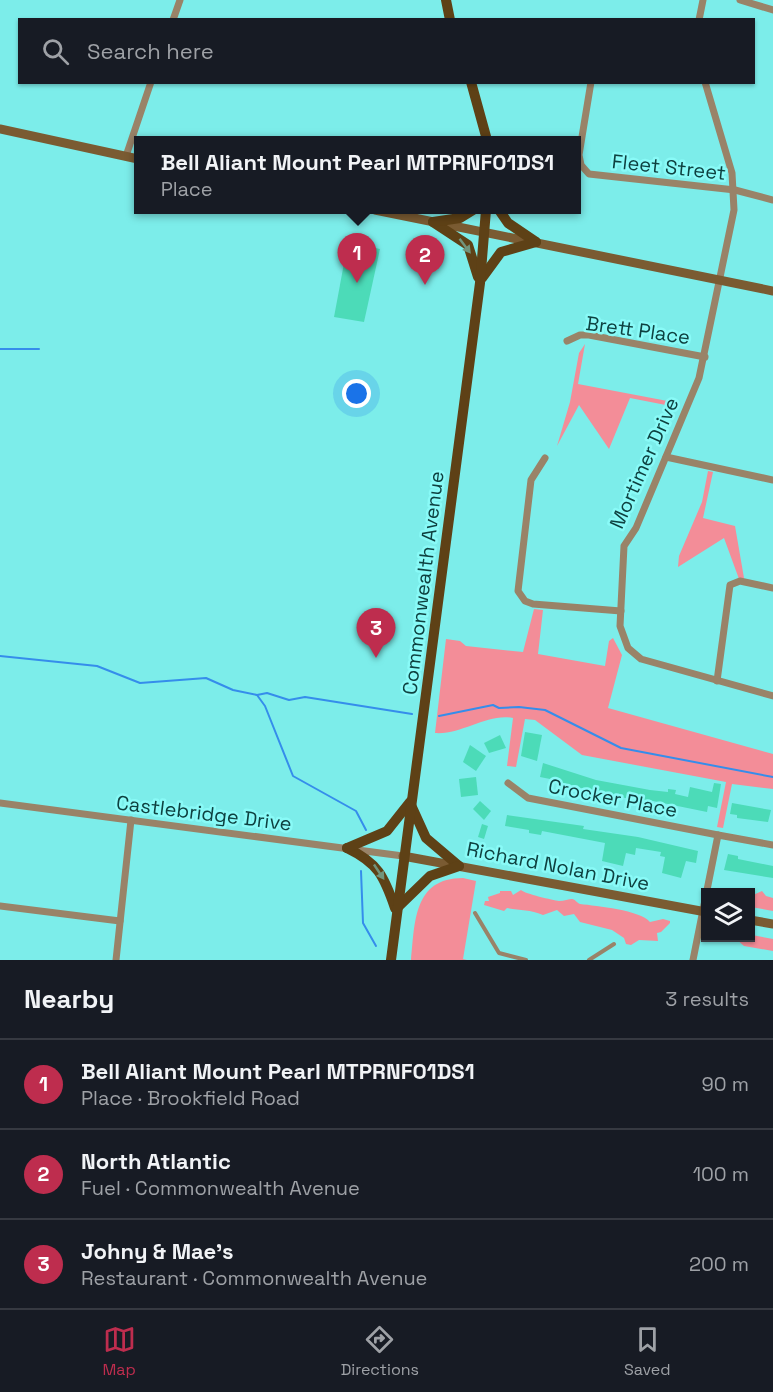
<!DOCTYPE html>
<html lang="en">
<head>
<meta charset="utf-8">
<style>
	body { margin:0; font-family:"Space Grotesk",sans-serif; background:#242831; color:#f1f3f6 }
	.controls { position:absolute; right:18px; bottom:18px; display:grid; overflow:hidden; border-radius:0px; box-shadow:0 2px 4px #0004 }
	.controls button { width:54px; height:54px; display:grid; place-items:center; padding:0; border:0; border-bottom:2px solid #363941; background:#171b24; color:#f1f3f6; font:30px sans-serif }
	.you { position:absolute; left:357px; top:394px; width:21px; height:21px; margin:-15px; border:4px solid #fff; border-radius:50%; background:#1a73e8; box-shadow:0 0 0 9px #1a73e833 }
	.badge { display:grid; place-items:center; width:39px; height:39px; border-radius:50%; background:#be2d4e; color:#fff; font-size:20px; font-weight:700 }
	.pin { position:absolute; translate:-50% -50px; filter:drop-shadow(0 2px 3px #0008) }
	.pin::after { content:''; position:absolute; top:32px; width:21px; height:18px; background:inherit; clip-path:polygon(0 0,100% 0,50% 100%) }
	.popup { position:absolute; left:134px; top:136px; width:447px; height:78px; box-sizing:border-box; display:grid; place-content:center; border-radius:0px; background:#171b24; filter:drop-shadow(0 2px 4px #0005); font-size:20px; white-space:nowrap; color:#9ea1a6 }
	.popup b { font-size:22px; color:#f1f3f6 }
	.popup::after { content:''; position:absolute; left:50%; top:100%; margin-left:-12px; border:12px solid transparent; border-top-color:#171b24 }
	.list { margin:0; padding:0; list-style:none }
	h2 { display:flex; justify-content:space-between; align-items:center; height:78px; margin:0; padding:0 24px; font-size:26px }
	h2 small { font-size:20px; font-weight:400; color:#9ea1a6 }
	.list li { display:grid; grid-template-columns:39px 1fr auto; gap:18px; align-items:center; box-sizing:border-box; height:90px; padding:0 24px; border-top:2px solid #363941 }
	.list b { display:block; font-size:22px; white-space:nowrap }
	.list p { margin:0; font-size:20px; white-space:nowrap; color:#9ea1a6 }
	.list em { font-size:20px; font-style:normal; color:#9ea1a6 }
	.icon { flex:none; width:33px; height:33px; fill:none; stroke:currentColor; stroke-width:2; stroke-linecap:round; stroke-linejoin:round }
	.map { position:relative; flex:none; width:773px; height:960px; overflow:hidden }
	.search { position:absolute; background:#171b24; box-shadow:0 2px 4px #0004; left:18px; right:18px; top:18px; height:66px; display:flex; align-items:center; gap:15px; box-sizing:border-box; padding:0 21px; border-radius:0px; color:#9ea1a6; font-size:22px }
	.sheet { height:348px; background:#171b24 }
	nav { display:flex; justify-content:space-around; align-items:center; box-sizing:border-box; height:84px; border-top:2px solid #363941; background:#171b24; font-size:16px; color:#9ea1a6 }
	nav a { display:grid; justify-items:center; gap:3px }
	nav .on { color:#be2d4e }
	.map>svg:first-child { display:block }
</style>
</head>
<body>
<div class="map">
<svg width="773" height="960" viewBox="0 0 773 960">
	<rect width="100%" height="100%" fill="#7cedea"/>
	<g fill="#f38d98">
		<polygon points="585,344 578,384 678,403 676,407 630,398 609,449 579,405 557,446 570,402 579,353"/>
		<polygon points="708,471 713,472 703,518 735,526 744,578 739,579 724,538 678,567 679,556 702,502"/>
		<path d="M 534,609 L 543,610 L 538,654 L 605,666 L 609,641 L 613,638 L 622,655 L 608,708 L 773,754 L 773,789 L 732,784 L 723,828 L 717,827 L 726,782 L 582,755 L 535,720 L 525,719 L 516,767 L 507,766 L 513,718 C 487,713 462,735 435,733 L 446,639 L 460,641 L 466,646 L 523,652 Z"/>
		<path d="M 463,878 L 476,881 L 463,959 L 467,960 L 411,960 C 415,923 413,878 463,878 Z"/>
		<path d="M 521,890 C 525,894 553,900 559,901 C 564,901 569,899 572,899 C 575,899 577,903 580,904 C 597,906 640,910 650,922 L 663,919 L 670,921 L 670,923 L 661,932 L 657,933 L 658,941 L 639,940 L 631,945 L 626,944 L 624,938 L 612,930 L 580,922 L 574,914 L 564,916 L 557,910 L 543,915 C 530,909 520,911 507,908 L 504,911 L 484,905 L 485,901 L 489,901 L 488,897 L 500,893 L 500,891 L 511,891 L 513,895 Z"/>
		<polygon points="762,891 766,896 773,898 773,911 751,907 751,896"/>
		<polygon points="752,935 773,939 773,951 744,946 735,938"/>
	</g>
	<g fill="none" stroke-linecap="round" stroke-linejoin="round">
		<g stroke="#358deb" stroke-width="2">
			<polyline points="0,349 39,349"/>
			<polyline points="0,656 97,666 140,683 206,678 233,690 257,695 265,706 293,776 356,811 366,830"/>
			<polyline points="257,695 267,693 289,700 305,697 412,714"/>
			<polyline points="439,716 493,705 499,708 519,707 545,710 621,748 773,777"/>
			<polyline points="361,871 363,923 376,946"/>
		</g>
	</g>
	<g fill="#4cdbb8">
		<polygon points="348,242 380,249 364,322 334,317"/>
		<polygon points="525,732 542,735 537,761 521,756"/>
		<polygon points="500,735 506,748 489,753 484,743"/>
		<polygon points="470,745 486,756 476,771 463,762"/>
		<polygon points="543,763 596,780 650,790 668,792 668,789 676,790 675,794 688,797 690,787 712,792 714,783 721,784 717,808 708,806 707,812 653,801 652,804 559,783 560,781 540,777"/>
		<polygon points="476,777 478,795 461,797 459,779"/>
		<polygon points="480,801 491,811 484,820 473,809"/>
		<polygon points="732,803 771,810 768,822 737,818 737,815 730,814"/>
		<polygon points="507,815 584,826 583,829 638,837 698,851 696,863 686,861 681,878 662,873 665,857 660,856 661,852 636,848 635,855 626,853 623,866 602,861 605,843 542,831 541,835 529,833 529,830 505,826"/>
		<polygon points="482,824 488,826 484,839 478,837"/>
		<polygon points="728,854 738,856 738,859 773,866 773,878 724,870"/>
	</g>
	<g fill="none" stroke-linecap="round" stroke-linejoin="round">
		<g stroke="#998368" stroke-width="4">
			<polyline points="475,913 499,953 526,960"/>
			<polyline points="589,960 614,944"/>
		</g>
		<g stroke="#998368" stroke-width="7">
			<polyline points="740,0 773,10"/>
			<polyline points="173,20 180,0"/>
			<polyline points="699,20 703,0"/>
			<polyline points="591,82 579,155 581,165 589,174 735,190 773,200"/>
			<polyline points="705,82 732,173 734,210 699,378 636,528 624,546 620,626 628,648 641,659 773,696"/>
			<polyline points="126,156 151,82"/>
			<polyline points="567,341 580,335 589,335 705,357"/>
			<polyline points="666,457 773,480"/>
			<polyline points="545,458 531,480 518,591 525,601 533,604 621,611"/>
			<polyline points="717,681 730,585 740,581 773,588"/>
			<polyline points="508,783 528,798 718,835"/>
			<polyline points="0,803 403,856"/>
			<polyline points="0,906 120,921"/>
			<polyline points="116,960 131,820"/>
			<polyline points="693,960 718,835 773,845"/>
		</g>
		<g stroke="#7a5b32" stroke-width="9">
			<polyline points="0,129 138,159"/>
			<polyline points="375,210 773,291"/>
			<polyline points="403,856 706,912"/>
			<polyline points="750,920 773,924"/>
		</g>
		<g stroke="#5e4116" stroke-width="10">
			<polyline points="446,0 450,20"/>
			<polyline points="471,82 487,140"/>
			<polyline points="499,210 508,223 536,242"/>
			<polyline points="433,222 468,245 478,277"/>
			<polyline points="433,222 460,218 473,210"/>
			<polyline points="482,278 501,252 536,242"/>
			<polyline points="411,805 426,838 459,866"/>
			<path d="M 347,848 C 378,863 384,876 395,908"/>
			<polyline points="347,848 387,831 410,802"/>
			<polyline points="396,909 430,876 459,866"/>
			<polyline points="391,960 480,283 486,210"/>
		</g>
	</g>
	<defs><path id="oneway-solid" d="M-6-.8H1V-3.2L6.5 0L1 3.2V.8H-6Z" transform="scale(1.5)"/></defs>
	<g fill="#71947b">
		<use href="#oneway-solid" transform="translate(465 246) rotate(53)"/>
		<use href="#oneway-solid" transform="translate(379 872) rotate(56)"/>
	</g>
	<g text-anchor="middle" stroke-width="5" stroke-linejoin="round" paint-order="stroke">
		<g font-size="20" fill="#0e4140" stroke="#89faf7">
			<text transform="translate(669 167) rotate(6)" y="7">Fleet Street</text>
			<text transform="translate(638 330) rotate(8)" y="7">Brett Place</text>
			<text transform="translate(644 463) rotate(-66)" y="7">Mortimer Drive</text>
			<text transform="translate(423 583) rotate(-83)" y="7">Commonwealth Avenue</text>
			<text transform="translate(613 798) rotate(11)" y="7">Crocker Place</text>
			<text transform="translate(204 813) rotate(7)" y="7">Castlebridge Drive</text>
			<text transform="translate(558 866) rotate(11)" y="7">Richard Nolan Drive</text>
		</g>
	</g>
</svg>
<div class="controls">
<button><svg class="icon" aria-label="layers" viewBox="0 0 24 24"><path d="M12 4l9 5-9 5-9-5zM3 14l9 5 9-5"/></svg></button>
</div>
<div class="you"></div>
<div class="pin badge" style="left:357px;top:283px">1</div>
<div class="popup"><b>Bell Aliant Mount Pearl MTPRNF01DS1</b>Place</div>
<div class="pin badge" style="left:425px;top:285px">2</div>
<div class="pin badge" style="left:376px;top:658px">3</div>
<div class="search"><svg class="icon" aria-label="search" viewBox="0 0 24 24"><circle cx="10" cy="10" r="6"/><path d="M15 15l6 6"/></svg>Search here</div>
</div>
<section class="sheet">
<h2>Nearby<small>3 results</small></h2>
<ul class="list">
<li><span class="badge">1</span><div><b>Bell Aliant Mount Pearl MTPRNF01DS1</b><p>Place · Brookfield Road</p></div><em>90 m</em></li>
<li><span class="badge">2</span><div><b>North Atlantic</b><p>Fuel · Commonwealth Avenue</p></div><em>100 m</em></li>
<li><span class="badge">3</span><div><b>Johny &amp; Mae's</b><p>Restaurant · Commonwealth Avenue</p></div><em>200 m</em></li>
</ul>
</section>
<nav>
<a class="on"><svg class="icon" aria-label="map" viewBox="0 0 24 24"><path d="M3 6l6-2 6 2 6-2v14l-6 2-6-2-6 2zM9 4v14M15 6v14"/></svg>Map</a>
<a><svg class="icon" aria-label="directions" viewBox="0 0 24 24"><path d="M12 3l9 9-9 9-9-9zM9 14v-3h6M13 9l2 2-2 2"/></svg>Directions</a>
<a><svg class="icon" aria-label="saved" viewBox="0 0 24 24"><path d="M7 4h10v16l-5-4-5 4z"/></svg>Saved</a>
</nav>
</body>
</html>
